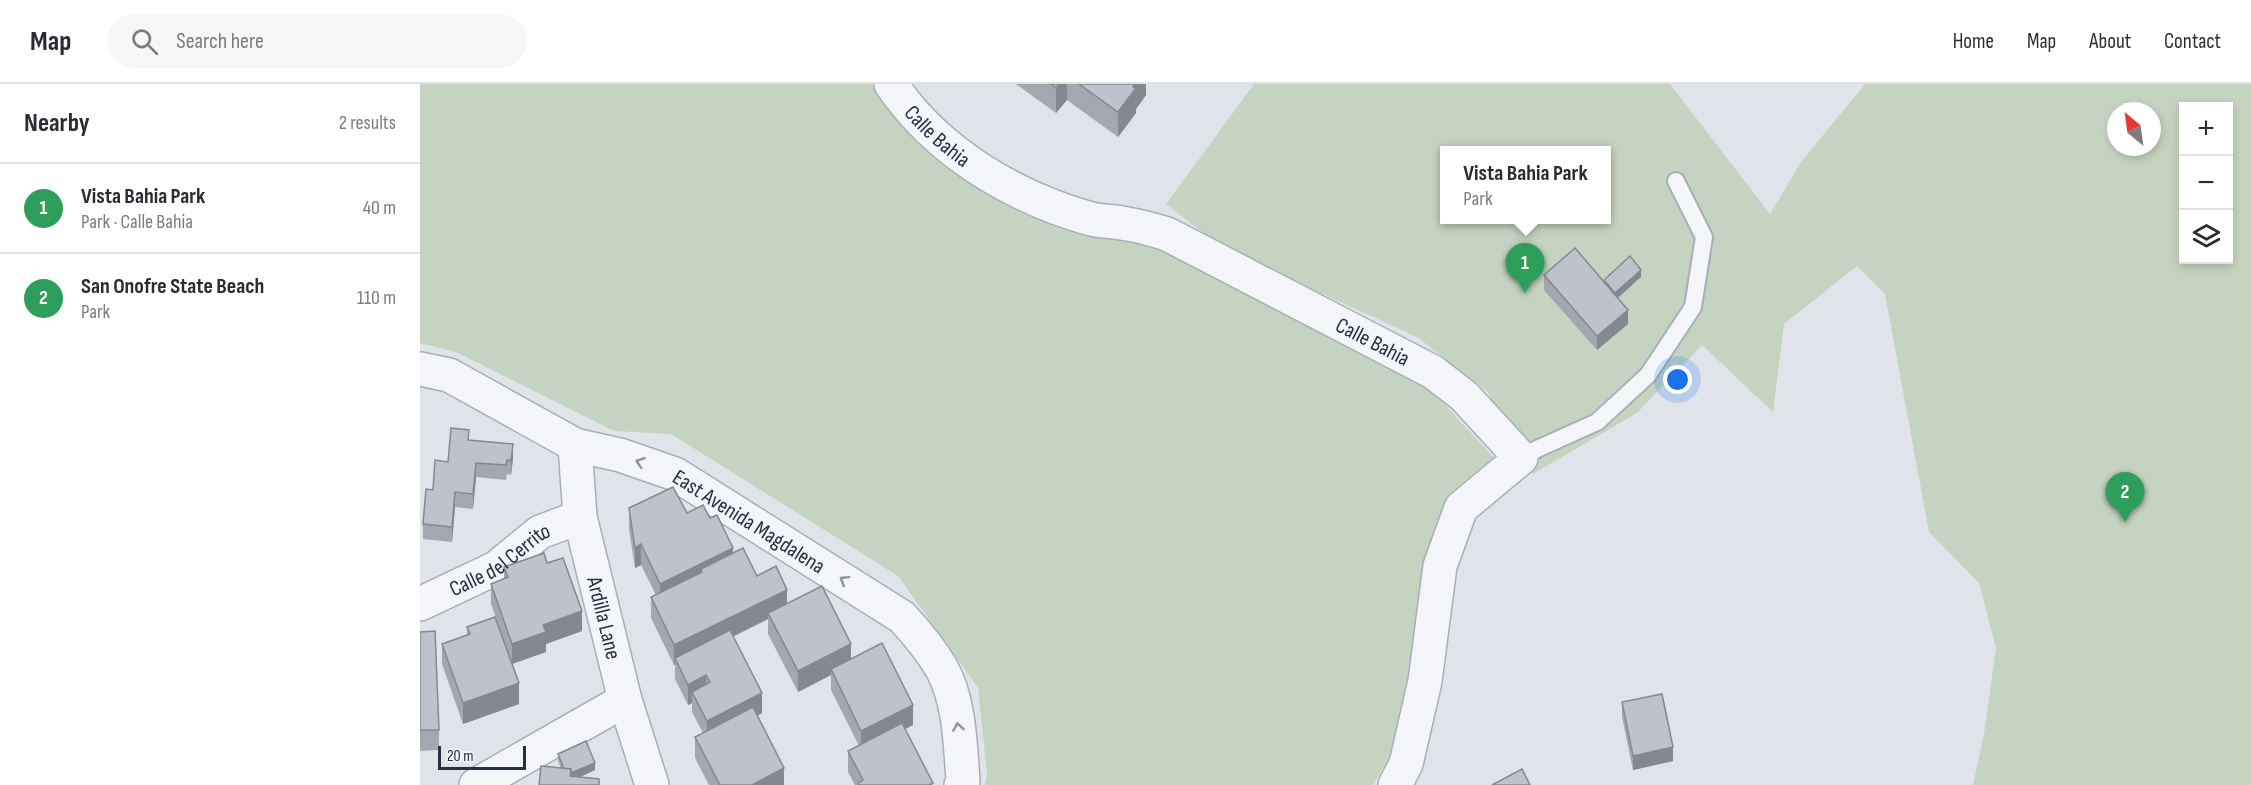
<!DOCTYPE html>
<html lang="en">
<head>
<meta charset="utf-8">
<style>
	body { margin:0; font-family:"Sofia Sans Condensed",sans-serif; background:#f7f7f7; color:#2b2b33 }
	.controls { position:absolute; right:18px; top:18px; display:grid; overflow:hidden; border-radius:0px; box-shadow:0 3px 9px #0003 }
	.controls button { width:54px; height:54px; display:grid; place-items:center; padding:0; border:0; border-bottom:2px solid #e1e1e2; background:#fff; color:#2b2b33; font:30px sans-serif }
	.compass { position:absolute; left:1687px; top:18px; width:54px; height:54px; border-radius:50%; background:#fff; box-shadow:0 3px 9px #0003; rotate:331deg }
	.scale { position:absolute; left:18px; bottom:15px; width:88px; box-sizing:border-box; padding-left:6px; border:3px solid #273042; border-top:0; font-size:16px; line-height:21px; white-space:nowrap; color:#273042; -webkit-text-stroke:4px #f0f3f7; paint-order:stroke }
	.you { position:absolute; left:1258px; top:296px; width:21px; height:21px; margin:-15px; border:4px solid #fff; border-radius:50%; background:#1a73e8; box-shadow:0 0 0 9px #1a73e833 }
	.badge { display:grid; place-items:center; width:39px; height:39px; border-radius:50%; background:#d73d50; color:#fff; font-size:20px; font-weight:700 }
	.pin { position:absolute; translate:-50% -50px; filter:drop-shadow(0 2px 3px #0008) }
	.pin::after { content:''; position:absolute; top:32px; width:21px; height:18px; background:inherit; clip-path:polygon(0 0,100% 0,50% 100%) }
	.popup { position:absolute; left:1020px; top:62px; width:171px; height:78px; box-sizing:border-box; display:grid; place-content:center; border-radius:0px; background:#fff; filter:drop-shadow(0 2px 4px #0005); font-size:20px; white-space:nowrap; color:#7c7c81 }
	.popup b { font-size:22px; color:#2b2b33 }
	.popup::after { content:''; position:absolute; left:50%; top:100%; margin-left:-12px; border:12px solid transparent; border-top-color:#fff }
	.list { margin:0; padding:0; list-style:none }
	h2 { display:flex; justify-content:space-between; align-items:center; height:78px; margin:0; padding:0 24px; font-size:26px }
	h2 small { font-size:20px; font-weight:400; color:#7c7c81 }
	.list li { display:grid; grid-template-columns:39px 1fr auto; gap:18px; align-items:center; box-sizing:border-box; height:90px; padding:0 24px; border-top:2px solid #e1e1e2 }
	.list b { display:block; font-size:22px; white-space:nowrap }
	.list p { margin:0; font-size:20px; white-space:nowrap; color:#7c7c81 }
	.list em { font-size:20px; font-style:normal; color:#7c7c81 }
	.icon { flex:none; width:33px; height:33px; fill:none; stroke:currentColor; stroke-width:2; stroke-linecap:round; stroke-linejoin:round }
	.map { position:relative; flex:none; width:1831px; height:701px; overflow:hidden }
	header { display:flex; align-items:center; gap:36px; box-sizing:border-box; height:84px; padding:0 30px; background:#fff; border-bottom:2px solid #e1e1e2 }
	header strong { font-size:28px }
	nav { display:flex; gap:33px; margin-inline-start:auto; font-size:21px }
	.search { width:420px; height:54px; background:#f7f7f7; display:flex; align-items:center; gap:15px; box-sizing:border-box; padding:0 21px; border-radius:33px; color:#7c7c81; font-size:22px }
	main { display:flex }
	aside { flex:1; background:#fff }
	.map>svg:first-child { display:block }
</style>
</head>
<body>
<header>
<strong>Map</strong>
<div class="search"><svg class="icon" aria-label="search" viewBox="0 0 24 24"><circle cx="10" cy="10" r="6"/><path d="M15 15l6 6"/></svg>Search here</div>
<nav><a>Home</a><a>Map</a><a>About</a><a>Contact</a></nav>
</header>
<main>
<aside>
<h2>Nearby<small>2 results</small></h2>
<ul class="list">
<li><span class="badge" style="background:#2e9e5b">1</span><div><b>Vista Bahia Park</b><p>Park · Calle Bahia</p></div><em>40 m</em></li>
<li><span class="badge" style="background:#2e9e5b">2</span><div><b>San Onofre State Beach</b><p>Park</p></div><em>110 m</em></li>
</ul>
</aside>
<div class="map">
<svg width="1831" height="701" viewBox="0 0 1831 701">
	<rect width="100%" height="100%" fill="#e0e4ea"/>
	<g fill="#c5d4c0" fill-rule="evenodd">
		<polygon points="0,0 462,0 502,60 609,132 732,161 947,265 1015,310 1076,376 1026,423 981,654 953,701 565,701 567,689 558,604 478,492 251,350 194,347 36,268 0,259"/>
		<path d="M 834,0 L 1250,0 L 1350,130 L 1381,78 L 1445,0 L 1831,0 L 1831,701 L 1553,701 L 1564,650 L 1576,564 L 1559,499 L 1509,448 L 1465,210 L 1437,182 L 1364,240 L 1353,328 L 1282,261 L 1217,329 L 1113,390 L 1067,307 L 997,253 L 804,165 L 746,120 ZM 1764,22 L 1808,22 L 1808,176 L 1764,176 ZM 1696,27 L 1732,27 L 1732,63 L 1696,63 ZM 1024,67 L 1186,67 L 1186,136 L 1024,136 Z"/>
	</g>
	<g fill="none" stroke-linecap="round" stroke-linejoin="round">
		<defs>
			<polyline id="service" points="1101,374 1117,365 1177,338 1228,291 1273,223 1284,153 1256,97"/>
			<g id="minor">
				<path id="s1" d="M 471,0 C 517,68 593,113 671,135 C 683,138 696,137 707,140 C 721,142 734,146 747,150 L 1013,288 L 1044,312 L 1101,374 L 1041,424 L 1020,482 L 1005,597 L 986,680 L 975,701"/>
				<path id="s2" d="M 0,285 L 29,291 L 155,361 L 200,371 L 255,390 L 482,533 C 497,549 511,566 522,585 C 540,618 540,660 543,696 L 541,701"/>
				<path id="s3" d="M 155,361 L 160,433 L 205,616 L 232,701"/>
				<path id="s4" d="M 0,520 L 76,484 L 120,448 L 160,433"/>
				<polyline points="56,701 205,616"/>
			</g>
		</defs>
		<use href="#service" stroke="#a8aeb8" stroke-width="20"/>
		<use href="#minor" stroke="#a8aeb8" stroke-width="36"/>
		<use href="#service" stroke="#f3f5f8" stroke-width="16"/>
		<use href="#minor" stroke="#f3f5f8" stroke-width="33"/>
	</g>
	<g fill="#a3a7b0">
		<polygon points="596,0 726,0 726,11 716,25 716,29 698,53 647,16 636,29"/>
		<polygon points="1124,191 1184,197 1221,193 1198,214 1208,240 1177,266 1124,206"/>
		<polygon points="49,356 93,374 91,391 87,390 86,396 56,393 53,425 35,423 32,458 3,455 3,440 28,378"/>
		<polygon points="209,424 267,429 290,434 313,469 367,520 431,575 493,641 485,645 513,701 435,701 428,688 428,667 439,662 411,606 411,591 378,608 348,550 348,535 313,553 342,629 337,632 364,701 289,701 275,674 275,653 283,649 272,628 272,619 268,621 255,595 255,581 254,581 231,534 231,513 236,511 221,481 215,484 209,445"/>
		<polygon points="127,479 162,547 126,560 126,568 92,580 71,520 71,500 84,495 84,483"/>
		<polygon points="47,543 99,620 43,640 22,580 22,560 47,551"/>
		<polygon points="0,548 19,646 19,666 0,667"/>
		<polygon points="1202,618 1253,677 1213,686 1202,633"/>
		<polygon points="166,657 175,679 175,686 160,693 179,695 179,701 119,701 121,682 141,684 138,677 138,670"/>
	</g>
	<g fill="#848890">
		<polygon points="639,0 647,0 647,16 636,29 636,4"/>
		<polygon points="715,0 726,0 726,11 716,25 716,29 698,53 698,28"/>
		<polygon points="1221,186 1221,193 1195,216 1195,209"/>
		<polygon points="1208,226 1208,240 1177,266 1177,252"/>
		<polygon points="93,360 93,374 91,391 91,376"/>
		<polygon points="56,379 56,393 53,425 53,410"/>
		<polygon points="35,408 35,423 32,458 32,443"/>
		<polygon points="221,460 221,481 215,484 215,464"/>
		<polygon points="313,464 313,484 281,485 281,500 240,520 240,500"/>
		<polygon points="367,506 367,526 348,529 348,535 258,579 255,574 255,581 254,581 254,561"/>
		<polygon points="162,527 162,547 126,560 126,568 92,580 92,560 123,541"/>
		<polygon points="431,560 431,581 411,585 411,591 378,608 378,587"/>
		<polygon points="286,591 286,612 272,608 272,619 268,621 268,601"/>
		<polygon points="99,599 99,620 43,640 43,619"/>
		<polygon points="342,609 342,629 287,658 287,637"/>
		<polygon points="493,621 493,641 441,667 441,647"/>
		<polygon points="1253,663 1253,677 1213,686 1213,672"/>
		<polygon points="175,679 175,686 151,697 147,691"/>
		<polygon points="364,684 364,701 332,701"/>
	</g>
	<g fill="#bdc2cd" stroke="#848890" stroke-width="1.5">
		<polygon points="631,0 639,0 636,4"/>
		<polygon points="659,0 715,0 713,3 716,4 698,28"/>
		<polygon points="1155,164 1208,226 1177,252 1124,191"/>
		<polygon points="1210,172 1221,186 1195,209 1184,196"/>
		<polygon points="31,344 49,346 48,356 93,360 91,376 87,376 86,381 56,379 53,410 35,408 32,443 3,440 6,405 13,406 15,376 28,378"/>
		<polygon points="253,403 267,429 283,421 290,434 297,431 313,464 240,500 221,460 215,464 209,424"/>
		<polygon points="323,464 337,492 356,482 367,506 254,561 231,513 282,488 281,485"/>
		<polygon points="124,469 127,479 143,474 162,527 123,541 126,548 92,560 71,500 88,493 84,483"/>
		<polygon points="402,502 431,560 378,587 348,529"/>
		<polygon points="75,533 99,599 43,619 22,560 50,550 47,543"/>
		<polygon points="310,546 342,609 287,637 272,608 290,598 286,591 268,601 255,574"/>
		<polygon points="15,547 19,646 0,646 0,548"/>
		<polygon points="462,559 493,621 441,647 411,585"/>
		<polygon points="1242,610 1253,663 1213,672 1202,618"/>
		<polygon points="333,623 364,684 332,701 300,701 275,653"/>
		<polygon points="482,639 513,699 509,701 439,701 438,699 443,696 428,667"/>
		<polygon points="166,657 175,679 151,689 151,685 144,685 138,670"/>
		<polygon points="121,682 151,685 150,692 179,695 179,701 119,701"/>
		<polygon points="1102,685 1110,701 1072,701"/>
	</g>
	<defs><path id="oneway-chevron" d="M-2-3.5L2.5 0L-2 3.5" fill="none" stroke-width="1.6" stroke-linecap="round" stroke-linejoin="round" transform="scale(1.5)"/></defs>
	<g stroke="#8d929d">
		<use href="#oneway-chevron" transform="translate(220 378) rotate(-161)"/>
		<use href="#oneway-chevron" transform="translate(424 496) rotate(-148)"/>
		<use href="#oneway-chevron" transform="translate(538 643) rotate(-99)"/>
	</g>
	<g text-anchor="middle" stroke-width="5" stroke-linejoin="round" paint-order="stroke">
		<g font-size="22" fill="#273042" stroke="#f0f3f7">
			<text dy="8" stroke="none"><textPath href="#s1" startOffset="70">Calle Bahia</textPath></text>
			<text dy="8" stroke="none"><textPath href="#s1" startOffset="556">Calle Bahia</textPath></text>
			<text dy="8" stroke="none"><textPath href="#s2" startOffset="366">East Avenida Magdalena</textPath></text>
			<text dy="8" stroke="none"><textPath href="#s4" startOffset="92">Calle del Cerrito</textPath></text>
			<text dy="8" stroke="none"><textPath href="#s3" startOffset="176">Ardilla Lane</textPath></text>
		</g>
	</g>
</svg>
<div class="controls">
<button>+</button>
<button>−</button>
<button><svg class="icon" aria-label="layers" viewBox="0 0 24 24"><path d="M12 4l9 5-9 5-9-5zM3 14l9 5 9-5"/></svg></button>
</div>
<svg class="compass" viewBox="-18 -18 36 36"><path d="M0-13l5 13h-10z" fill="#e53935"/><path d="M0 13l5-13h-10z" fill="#7c7c81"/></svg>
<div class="scale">20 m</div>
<div class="you"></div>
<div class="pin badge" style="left:1105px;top:209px;background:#2e9e5b">1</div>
<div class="popup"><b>Vista Bahia Park</b>Park</div>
<div class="pin badge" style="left:1705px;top:438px;background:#2e9e5b">2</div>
</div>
</main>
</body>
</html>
